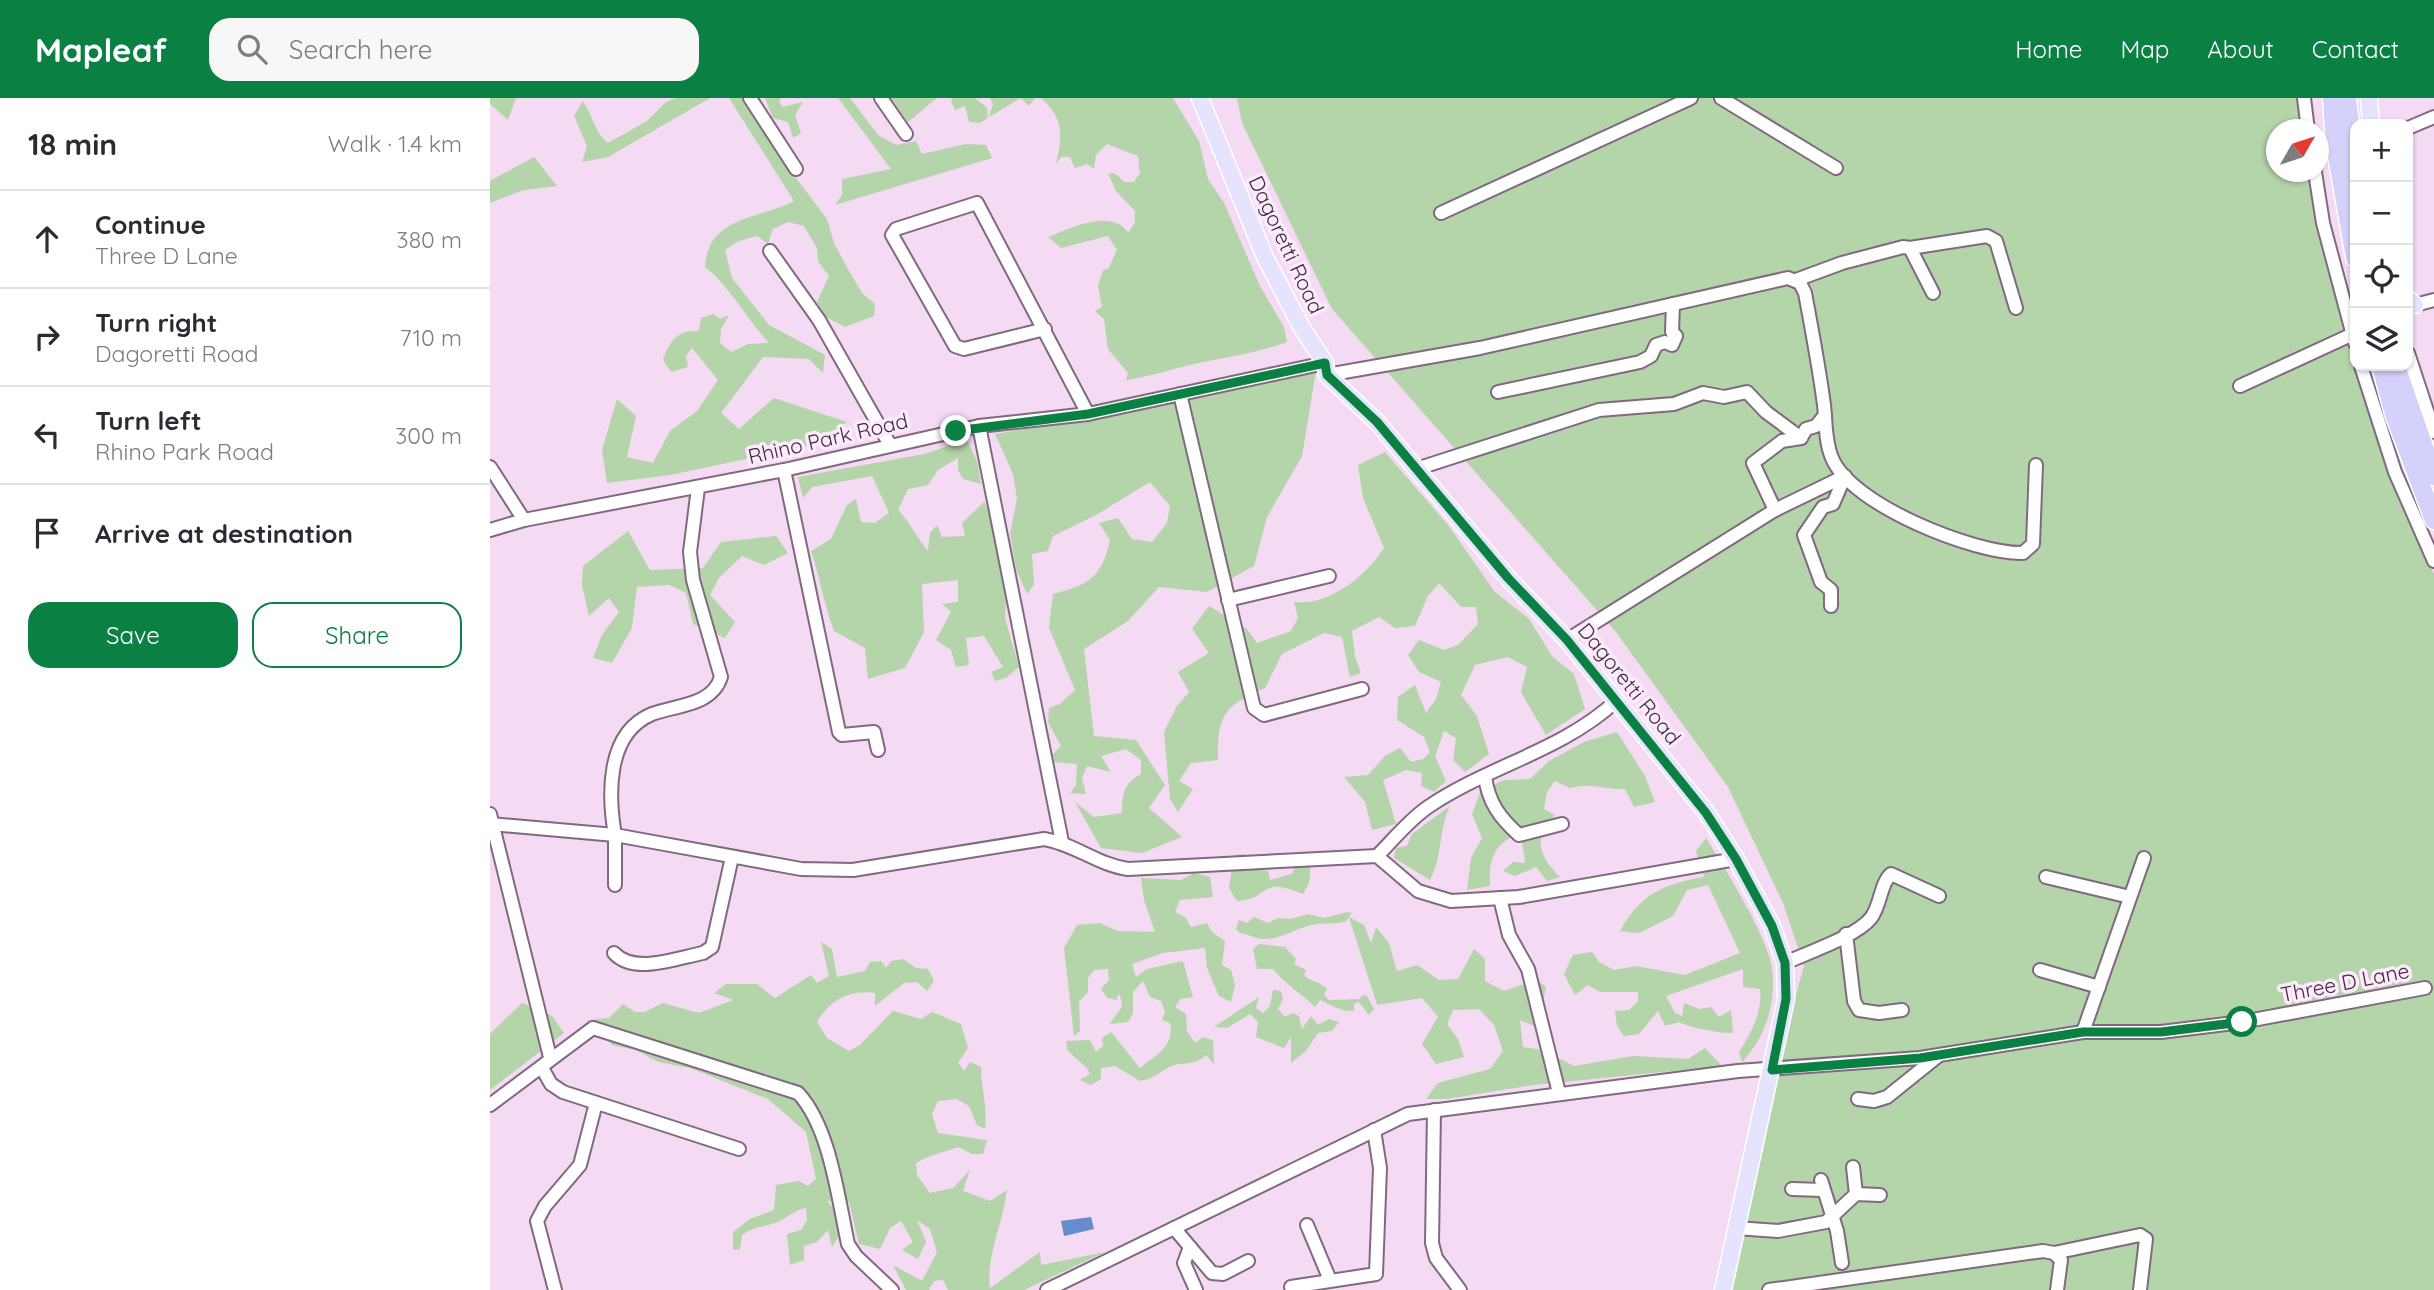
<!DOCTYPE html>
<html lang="en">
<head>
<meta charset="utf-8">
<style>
	body { margin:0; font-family:Quicksand,sans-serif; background:#f7f7f7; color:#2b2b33 }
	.controls { position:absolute; right:21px; top:21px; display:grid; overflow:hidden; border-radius:14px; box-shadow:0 2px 5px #0004 }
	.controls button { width:63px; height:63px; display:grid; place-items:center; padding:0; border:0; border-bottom:2px solid #e1e1e2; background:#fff; color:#2b2b33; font:35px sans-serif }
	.compass { position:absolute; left:1776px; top:21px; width:63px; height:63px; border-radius:50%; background:#fff; box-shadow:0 2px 5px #0004; rotate:51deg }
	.stop { position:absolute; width:21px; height:21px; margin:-16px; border:5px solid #0b8043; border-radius:50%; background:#fff }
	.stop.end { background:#0b8043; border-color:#fff; box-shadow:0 2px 7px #0008 }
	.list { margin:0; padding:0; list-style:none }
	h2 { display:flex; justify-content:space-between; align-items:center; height:91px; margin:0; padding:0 28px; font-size:30px }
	h2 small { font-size:23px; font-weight:400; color:#7c7c81 }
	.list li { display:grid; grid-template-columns:46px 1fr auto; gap:21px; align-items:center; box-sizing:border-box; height:98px; padding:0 28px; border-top:2px solid #e1e1e2 }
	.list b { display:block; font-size:26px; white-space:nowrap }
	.list p { margin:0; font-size:23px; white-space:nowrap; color:#7c7c81 }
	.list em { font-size:23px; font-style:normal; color:#7c7c81 }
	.actions { display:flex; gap:14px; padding:21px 28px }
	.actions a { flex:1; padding:16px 0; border:2px solid #0b8043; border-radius:21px; text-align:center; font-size:24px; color:#0b8043 }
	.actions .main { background:#0b8043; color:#fff }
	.icon { flex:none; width:38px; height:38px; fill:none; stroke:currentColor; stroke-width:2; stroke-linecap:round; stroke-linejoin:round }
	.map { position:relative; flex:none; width:1944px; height:1192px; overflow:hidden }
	header { display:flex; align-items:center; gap:42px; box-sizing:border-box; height:98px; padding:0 35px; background:#0b8043; color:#fff }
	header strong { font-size:33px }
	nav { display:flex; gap:38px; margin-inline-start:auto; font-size:24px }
	.search { width:490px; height:63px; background:#f7f7f7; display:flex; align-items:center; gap:18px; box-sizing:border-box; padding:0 24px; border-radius:21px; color:#7c7c81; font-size:26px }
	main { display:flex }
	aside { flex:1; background:#fff }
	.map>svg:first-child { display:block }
</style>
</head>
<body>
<header>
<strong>Mapleaf</strong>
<div class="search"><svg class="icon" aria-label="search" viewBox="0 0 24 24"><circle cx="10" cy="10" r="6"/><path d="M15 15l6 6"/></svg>Search here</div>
<nav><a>Home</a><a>Map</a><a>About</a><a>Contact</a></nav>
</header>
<main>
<aside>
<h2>18 min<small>Walk · 1.4 km</small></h2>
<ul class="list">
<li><svg class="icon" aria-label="ahead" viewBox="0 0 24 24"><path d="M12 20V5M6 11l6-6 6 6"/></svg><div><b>Continue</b><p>Three D Lane</p></div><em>380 m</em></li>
<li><svg class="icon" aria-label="right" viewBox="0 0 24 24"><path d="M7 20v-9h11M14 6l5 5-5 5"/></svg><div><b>Turn right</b><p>Dagoretti Road</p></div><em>710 m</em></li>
<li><svg class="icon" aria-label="left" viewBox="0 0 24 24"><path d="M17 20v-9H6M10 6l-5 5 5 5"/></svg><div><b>Turn left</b><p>Rhino Park Road</p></div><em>300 m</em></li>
<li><svg class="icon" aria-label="arrive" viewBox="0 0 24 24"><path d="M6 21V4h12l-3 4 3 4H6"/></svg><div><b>Arrive at destination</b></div></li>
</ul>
<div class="actions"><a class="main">Save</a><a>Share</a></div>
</aside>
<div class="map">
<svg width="1944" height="1192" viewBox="0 0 1944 1192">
	<rect width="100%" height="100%" fill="#f4daf3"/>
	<g fill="#b4d4a9">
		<polygon points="0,0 26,0 18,22 0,6"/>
		<path d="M 186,0 L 220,0 L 118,59 L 92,64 L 97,48 L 84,18 L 93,3 C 102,17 105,35 118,45 L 157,23 L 176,4 Z"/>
		<path d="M 239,0 L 253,0 L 296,67 L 337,121 L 344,145 L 359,173 L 372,195 L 385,206 L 384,218 L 355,229 L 336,219 L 327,204 L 339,178 L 328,163 L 327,150 L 314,128 L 298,124 L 283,131 L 278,146 L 267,138 L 249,143 L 235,152 L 242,180 L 279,227 L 335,257 L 333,275 L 319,261 L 273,259 L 231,315 L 249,331 L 284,300 L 357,324 L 322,347 L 180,377 L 117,385 L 112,352 L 127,301 L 146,318 L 137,359 L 163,365 L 180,333 L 207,313 L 228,282 L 202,250 L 196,258 L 198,269 L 181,274 L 173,262 C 180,242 187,232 209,233 L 211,220 L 223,216 L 230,221 L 239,217 L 231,231 L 230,245 L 241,254 L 258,246 L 279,245 C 257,221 240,189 215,169 C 218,118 267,122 304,103 Z"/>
		<polygon points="275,0 291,0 289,4 293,9 313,4 305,17 311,35 303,40 298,24 283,20"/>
		<polygon points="348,0 360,0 388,37 406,47 426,43 432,56 476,46 496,47 502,60 345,107 352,97 352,81 401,71"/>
		<polygon points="401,0 447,0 418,24"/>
		<polygon points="463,0 485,0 497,10 498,20 490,25 479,24 475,8 465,12 461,3"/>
		<polygon points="500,0 545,0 539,8 531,0 499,19 503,6"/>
		<path d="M 551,0 L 683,0 L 709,43 L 718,81 L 734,105 L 770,188 L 794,229 L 797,244 C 765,256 733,259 700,267 C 678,272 658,279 636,282 L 638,275 L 618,251 L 614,221 L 605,213 L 612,209 L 608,188 L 613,172 L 618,171 L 627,152 L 618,138 L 571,150 L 558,139 C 578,131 623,109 638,135 L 645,124 L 645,113 L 626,93 L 618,75 L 626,76 L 634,84 L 644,84 L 650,75 L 648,58 L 617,46 L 606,57 L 604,71 L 597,66 L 585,70 L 580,59 L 571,59 L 566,66 C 573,36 574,21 551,0 Z"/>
		<polygon points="747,0 1814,0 1814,31 1786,32 1786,74 1819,74 1851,221 1865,268 1932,452 1944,476 1944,1192 1242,1192 1299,922 1314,868 1293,805 1238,689 1126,534 842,211 752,25"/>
		<polygon points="44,59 67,88 34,92 0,105 0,83"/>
		<path d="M 826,273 L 812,358 L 777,419 L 764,468 L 717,494 L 669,489 L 638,523 L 594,551 L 604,638 L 646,642 L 675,687 L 659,710 L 692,739 L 652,755 L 611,750 L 585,704 L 604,719 L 632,715 C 632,697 633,686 651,676 L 651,662 L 636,651 L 611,658 L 621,674 L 597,668 L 592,680 L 596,696 L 580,695 L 586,687 L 587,666 L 564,664 L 563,656 L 571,648 L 558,624 L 559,610 L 570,606 L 585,592 L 559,530 L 563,496 C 599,487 612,479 620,442 L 609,425 L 628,420 L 642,441 L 662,444 L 677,425 L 680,408 L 660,384 L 606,417 L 563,438 L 558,453 L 542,456 L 544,487 L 537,496 L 526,471 L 520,436 L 527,400 L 523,376 L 505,336 L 621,317 Z"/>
		<path d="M 477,342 L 487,363 L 491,386 L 473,381 L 468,372 L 468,360 L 448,372 L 438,387 L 418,391 L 408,412 C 421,425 426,439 438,453 L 440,435 L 447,427 L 452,439 L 475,438 L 472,425 L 494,404 L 503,422 L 516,501 L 515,520 L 529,569 L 516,580 L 505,583 L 501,574 L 513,569 L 494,538 L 476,540 L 479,567 L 466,569 L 461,552 L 446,542 L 461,514 L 452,506 L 468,504 L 468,482 L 432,486 L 434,534 L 415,570 L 378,581 L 375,550 L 344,533 C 334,506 330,480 321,453 L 341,441 L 357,407 L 366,401 L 371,424 L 385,425 L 399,415 L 382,378 L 322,389 L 313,400 L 308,379 L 434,356 Z"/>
		<path d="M 895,354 L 958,427 L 1005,494 L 1039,521 L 1062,558 L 1084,576 L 1095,611 L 1056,637 L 1031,594 L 1037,569 L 1018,559 L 985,567 L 971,597 L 987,618 L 999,656 L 975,674 L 963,662 L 966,640 L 954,633 L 945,658 L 956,683 L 944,694 L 931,688 L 932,675 L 916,672 L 893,682 L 906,726 L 882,732 L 875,704 L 854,679 L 878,677 L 896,657 L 910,650 L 921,664 L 933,661 L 940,654 L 934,639 L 907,622 L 908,599 L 925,587 L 936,615 L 946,601 L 951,584 L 929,574 L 918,557 L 929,542 L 954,552 L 968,547 L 988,526 L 986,509 L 971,509 L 949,485 L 938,498 L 925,528 L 905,530 L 889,519 L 862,533 L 865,558 L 871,575 L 860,579 L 852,539 L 834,535 L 792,556 L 775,590 C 734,607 727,618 728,662 L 701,665 L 689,683 L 703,691 L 688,714 L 680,701 L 674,634 L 687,608 L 699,594 L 688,574 L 719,555 L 702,531 L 719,508 L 757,531 L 767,545 L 801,533 L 808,520 L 804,504 C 839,508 875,479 894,450 L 873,400 L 868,367 Z"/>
		<polygon points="138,433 160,472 213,470 231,444 286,438 298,455 274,467 252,458 229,480 220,497 245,524 235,540 203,526 196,495 179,487 147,489 142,530 122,565 103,560 112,537 129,514 119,500 99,518 92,487 93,468"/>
		<path d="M 1127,634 L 1155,678 L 1165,704 L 1144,709 L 1135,691 C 1112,692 1104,684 1080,690 L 1065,683 L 1057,694 L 1054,711 L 1065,717 C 1041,740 1050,759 1070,779 L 1057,783 L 1046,769 L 1025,778 L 1013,773 L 1023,764 L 1035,765 L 1031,735 C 1004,745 999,760 1000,788 L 977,792 L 981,760 L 992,740 L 982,716 L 991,692 L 1015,682 L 1040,681 L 1059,663 L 1094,644 Z"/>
		<path d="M 960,708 C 948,733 953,758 940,782 L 904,760 L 906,750 L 917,748 L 922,736 Z"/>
		<path d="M 1216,740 C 1234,769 1278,839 1282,870 C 1287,905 1275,940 1252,964 L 1249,954 C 1261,936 1273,912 1270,891 L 1253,889 L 1253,871 L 1176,898 L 1185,915 L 1192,918 L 1194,905 L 1209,911 L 1221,909 L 1229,919 L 1241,912 L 1243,935 C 1233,936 1197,929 1189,924 L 1175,928 L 1168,913 L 1149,936 L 1134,938 L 1127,928 L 1125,913 L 1139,912 L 1148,903 L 1148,894 L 1110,894 L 1098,887 L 1085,897 L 1074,876 L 1083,857 L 1102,854 L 1109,864 L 1124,872 L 1146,868 L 1195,877 L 1250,855 L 1218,787 L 1197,792 L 1183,818 L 1149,835 L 1130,833 C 1151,796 1173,786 1214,779 L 1206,753 Z"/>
		<path d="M 755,756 L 758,770 L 778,773 L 780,782 L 802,776 L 806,768 L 821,765 L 819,785 L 813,796 C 767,777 782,801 747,803 L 739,790 L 744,757 Z"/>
		<path d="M 704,775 L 720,779 L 723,799 L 690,802 L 685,814 L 695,819 L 701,829 L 717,825 L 722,834 L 735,843 L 732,867 L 741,872 L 745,887 L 741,904 L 729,898 L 717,870 L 715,850 L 673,855 L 642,866 L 646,879 L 657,871 L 693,863 L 703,899 L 690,901 L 685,909 L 696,916 L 697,933 L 705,945 L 713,939 L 723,942 L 724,966 L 716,957 C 702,970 693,962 680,969 C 667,975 666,980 650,983 L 625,968 L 611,970 L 611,981 L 601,987 L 590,982 L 600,976 L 597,970 L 577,952 L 576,943 L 600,942 L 606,954 L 613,948 L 612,940 L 621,934 L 650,970 C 666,957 685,948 680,925 L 672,922 L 675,914 L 671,903 L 660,899 L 653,883 L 643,894 L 643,915 L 638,924 L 620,926 C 626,914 637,911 629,896 L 626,902 L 617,900 L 611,891 L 619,882 L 618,871 L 604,872 L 598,880 L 598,894 L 589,904 L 590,933 L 584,938 L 574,850 L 587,827 L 610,825 L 628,833 L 665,834 L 654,802 L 651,780 L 691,782 Z"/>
		<path d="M 857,814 L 862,815 L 856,823 C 844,827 830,824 818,828 C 802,832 790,842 771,841 C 764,840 758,836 750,835 L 746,831 L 749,822 L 757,825 L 764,819 L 778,825 L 788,820 L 800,821 L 819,816 L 834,820 Z"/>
		<polygon points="859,819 874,827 881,845 886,829 899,845 907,873 927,867 949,882 968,881 984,851 995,861 995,883 1014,893 1034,886 1039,876 1056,889 1048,930 1030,922 1033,949 1053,952 1084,968 1143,958 1198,961 1215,950 1232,968 1044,987 956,1001 936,1001 948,985 1000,971 1013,953 1004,927 989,911 963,912 957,926 968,941 974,959 946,966 932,946 948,919 932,900 887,907"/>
		<path d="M 331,844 L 342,851 L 347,879 L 375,873 L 380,864 L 391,863 L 396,870 L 401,863 L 413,861 L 426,870 L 438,871 L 444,883 L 437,893 L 427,884 L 414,885 L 385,908 L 385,895 C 360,891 339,902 327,924 L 337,940 L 359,953 L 370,947 L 403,913 L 431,921 L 442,914 L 471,926 L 478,950 L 468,965 L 474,973 L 480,964 L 491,969 C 491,991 498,1009 495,1031 L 487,1027 L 479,1008 L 466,1001 L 448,1003 L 442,1016 L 448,1035 L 497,1042 L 493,1056 L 482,1056 L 468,1049 C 453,1055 441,1056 426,1065 L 427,1077 L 440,1095 L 463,1090 L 480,1072 L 473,1093 L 500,1103 L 517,1092 C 513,1126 496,1157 500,1190 L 550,1154 L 551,1167 L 615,1154 L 534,1192 L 458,1192 L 453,1182 L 444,1183 L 439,1192 L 416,1192 L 403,1167 L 432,1183 L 447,1154 L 440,1131 L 427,1122 L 436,1144 L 428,1161 L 412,1152 L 423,1144 L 411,1123 L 400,1130 L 390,1151 L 369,1146 L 359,1104 L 337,1103 L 343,1110 L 349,1138 L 342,1149 L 338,1132 L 327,1144 L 314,1148 L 314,1162 L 300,1167 L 297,1136 L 311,1132 L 317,1122 L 316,1110 C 304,1112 300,1118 290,1123 C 276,1129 264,1128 252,1137 L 250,1151 L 243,1152 L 243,1134 L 260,1121 L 284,1112 L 286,1087 L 309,1083 L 318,1088 L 326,1081 L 316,1034 L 278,1001 L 200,970 L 168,964 L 146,952 L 122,947 L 97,922 L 119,920 L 133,906 L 145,914 L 154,914 L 173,905 L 209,915 L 243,902 L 224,895 L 236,886 L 267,886 L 285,900 L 321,877 L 327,885 L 339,878 Z"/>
		<path d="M 769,846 L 795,849 L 806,861 L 804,866 L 816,872 L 814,877 C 820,884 830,883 837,891 L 834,897 L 839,902 L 870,901 L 873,897 L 877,898 L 884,911 L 879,917 L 869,904 L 864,906 L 864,913 C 850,914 842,907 830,902 L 825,909 C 811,895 796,887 783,871 L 767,871 L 763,851 Z"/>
		<polygon points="783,892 791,893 793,901 788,911 795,919 803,915 809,918 812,931 821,918 828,927 839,921 849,924 842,933 828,935 816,953 801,965 801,939 794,950 766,939 768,924 760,916 737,930 724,929 769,899 766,910 773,915 780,908"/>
		<polygon points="32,905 62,918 74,935 0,992 0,936"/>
	</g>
	<polygon fill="#668ccf" points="601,1119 604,1131 574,1138 571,1123"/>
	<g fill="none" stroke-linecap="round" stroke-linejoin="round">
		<defs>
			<g id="minor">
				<polyline points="260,0 306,71"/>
				<polyline points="391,0 416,36"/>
				<polyline points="1231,0 1346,70"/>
				<polyline points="1814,0 1818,32"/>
				<polyline points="1918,30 1944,19"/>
				<polyline points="1825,74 1833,125 1865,245"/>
				<polyline points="951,115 1201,0"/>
				<polyline points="1420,150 1497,138 1506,143 1526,210"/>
				<polyline points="280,153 329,222 400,347"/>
				<polyline points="1306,182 1352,165 1413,149 1420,150 1443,195"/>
				<polyline points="1925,207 1944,202"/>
				<polyline points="555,231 474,251 465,248 402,137 406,131 487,105 598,316"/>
				<polyline points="1918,255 1944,334"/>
				<polyline points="1871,268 1905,374 1944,463"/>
				<path d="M 837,277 L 990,250 L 1298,180 L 1310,185 L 1315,195 C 1322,232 1329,269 1334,307 C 1336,324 1335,344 1342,360 C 1361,407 1485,456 1533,455 L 1543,446 L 1546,367"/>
				<polyline points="1750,288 1863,236"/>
				<polyline points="1008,294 1150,264 1161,258 1166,247 1175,244 1182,247 1186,238 1182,234 1183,206"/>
				<polyline points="690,296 764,610 774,617 872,591"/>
				<polyline points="489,328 572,744"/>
				<polyline points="0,369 34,422"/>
				<polyline points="926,371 1109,312 1184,306 1213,295 1234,299 1257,294 1276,314 1311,340"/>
				<polyline points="294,372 349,634 352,637 384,634 388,652"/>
				<path d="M 208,390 L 200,454 L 203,482 L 231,579 C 222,608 186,607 162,616 C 116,635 118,697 125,737 L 311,771 L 363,772 L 554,741 C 585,746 608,767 638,771 L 887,758 L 928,793 L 961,803 L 1029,799 L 1246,761"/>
				<polyline points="1285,412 1263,365 1292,343 1311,340 1316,331 1326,328 1335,317"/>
				<polyline points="0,432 34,422 294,372 489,328 598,316 835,265"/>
				<polyline points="738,502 839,478"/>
				<polyline points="1077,542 1285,412 1355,378 1343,406 1333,409 1314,437 1331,484 1341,492 1341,508"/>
				<path d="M 995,678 C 998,704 1010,720 1029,737 L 1072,726"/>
				<polyline points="0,716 60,959"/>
				<polyline points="0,726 125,737 125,787"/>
				<path d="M 887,758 C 903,742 919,722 938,709 C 998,668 1072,653 1126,603"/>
				<polyline points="1556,779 1640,799"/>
				<polyline points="1010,800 1019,837 1038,871 1069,995"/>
				<polyline points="1356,836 1364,903 1369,912 1389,915 1412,912"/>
				<path d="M 124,855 C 144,877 187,860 213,855 L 222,849 L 242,759"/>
				<path d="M 1295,865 C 1317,855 1367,838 1381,820 C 1391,807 1390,786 1401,776 L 1449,798"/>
				<polyline points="1550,872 1609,889"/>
				<polyline points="1593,934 1654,760"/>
				<polyline points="52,970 61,986 73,994 249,1051"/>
				<polyline points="1368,1001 1384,1003 1397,999 1448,958"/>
				<path d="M 0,1007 L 103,930 L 308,995 C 340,1029 348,1100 358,1146 L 366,1158 L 402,1192"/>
				<polyline points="944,1012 942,1145 946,1160 970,1192"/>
				<polyline points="1363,1069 1366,1096"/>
				<polyline points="1331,1082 1347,1133 1352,1165"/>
				<polyline points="1302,1091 1332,1092"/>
				<polyline points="817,1127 840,1182"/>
				<polyline points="684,1130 722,1175 733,1176 758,1163"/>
				<polyline points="1246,1130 1288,1133 1336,1124 1366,1096 1390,1097"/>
				<polyline points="700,1149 694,1165 706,1192"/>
				<polyline points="1564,1155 1650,1137 1656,1141 1650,1192"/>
				<polyline points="801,1189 886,1176 890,1070 884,1032"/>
				<polyline points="65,1192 47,1123 55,1108 90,1067 106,1005"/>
				<polyline points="557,1192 918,1016 1248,973 1430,960 1593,934 1671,934 1752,924 1935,890"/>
				<polyline points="1279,1192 1553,1153 1564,1155 1571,1162 1567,1192"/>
			</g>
			<g id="major">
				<polyline points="710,0 775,159 812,230 835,265 837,277 887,324 1018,480 1077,542 1216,714 1246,761 1282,828 1295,865 1296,901 1233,1192"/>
				<polyline points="1879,0 1881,26"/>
				<polyline points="1918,201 1925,207"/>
			</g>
			<g id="highway">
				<polyline points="1842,0 1845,46 1865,160"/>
				<polyline points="1857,0 1865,73"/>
				<polyline points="1891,268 1904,316 1944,422"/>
				<polyline points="1906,268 1944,378"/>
			</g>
		</defs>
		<use href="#minor" stroke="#816980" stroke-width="16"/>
		<use href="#major" stroke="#fff" stroke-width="19"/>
		<use href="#highway" stroke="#fff" stroke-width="21"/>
		<use href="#minor" stroke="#fff" stroke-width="12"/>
		<use href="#major" stroke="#e5e3fd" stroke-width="16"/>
		<use href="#highway" stroke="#d4d1fb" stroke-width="18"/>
	</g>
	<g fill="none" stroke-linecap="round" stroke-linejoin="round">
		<polyline stroke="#0b8043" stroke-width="9" points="466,333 598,316 835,265 837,277 887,324 1018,480 1077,542 1216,715 1246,761 1282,828 1295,865 1296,901 1282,972 1430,960 1593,934 1671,934 1752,924"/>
	</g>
	<g text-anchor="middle" stroke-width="7" stroke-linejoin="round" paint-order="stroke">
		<g font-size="21" fill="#392e38" stroke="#fee9fd">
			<text transform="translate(796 147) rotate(65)" y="7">Dagoretti Road</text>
			<text transform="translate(338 341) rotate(-13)" y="7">Rhino Park Road</text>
			<text transform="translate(1139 586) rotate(51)" y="7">Dagoretti Road</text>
			<text transform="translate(1855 885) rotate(-11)" y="7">Three D Lane</text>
		</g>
	</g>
</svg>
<div class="controls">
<button>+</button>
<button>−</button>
<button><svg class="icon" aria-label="locate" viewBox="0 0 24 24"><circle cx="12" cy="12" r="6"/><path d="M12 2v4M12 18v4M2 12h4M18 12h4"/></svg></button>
<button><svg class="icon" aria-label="layers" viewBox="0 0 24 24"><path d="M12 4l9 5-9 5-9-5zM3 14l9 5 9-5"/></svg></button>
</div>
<svg class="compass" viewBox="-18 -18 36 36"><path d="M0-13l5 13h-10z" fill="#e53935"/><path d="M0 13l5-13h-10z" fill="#7c7c81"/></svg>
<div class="stop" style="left:1752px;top:924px"></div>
<div class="stop end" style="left:466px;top:333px"></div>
</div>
</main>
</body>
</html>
